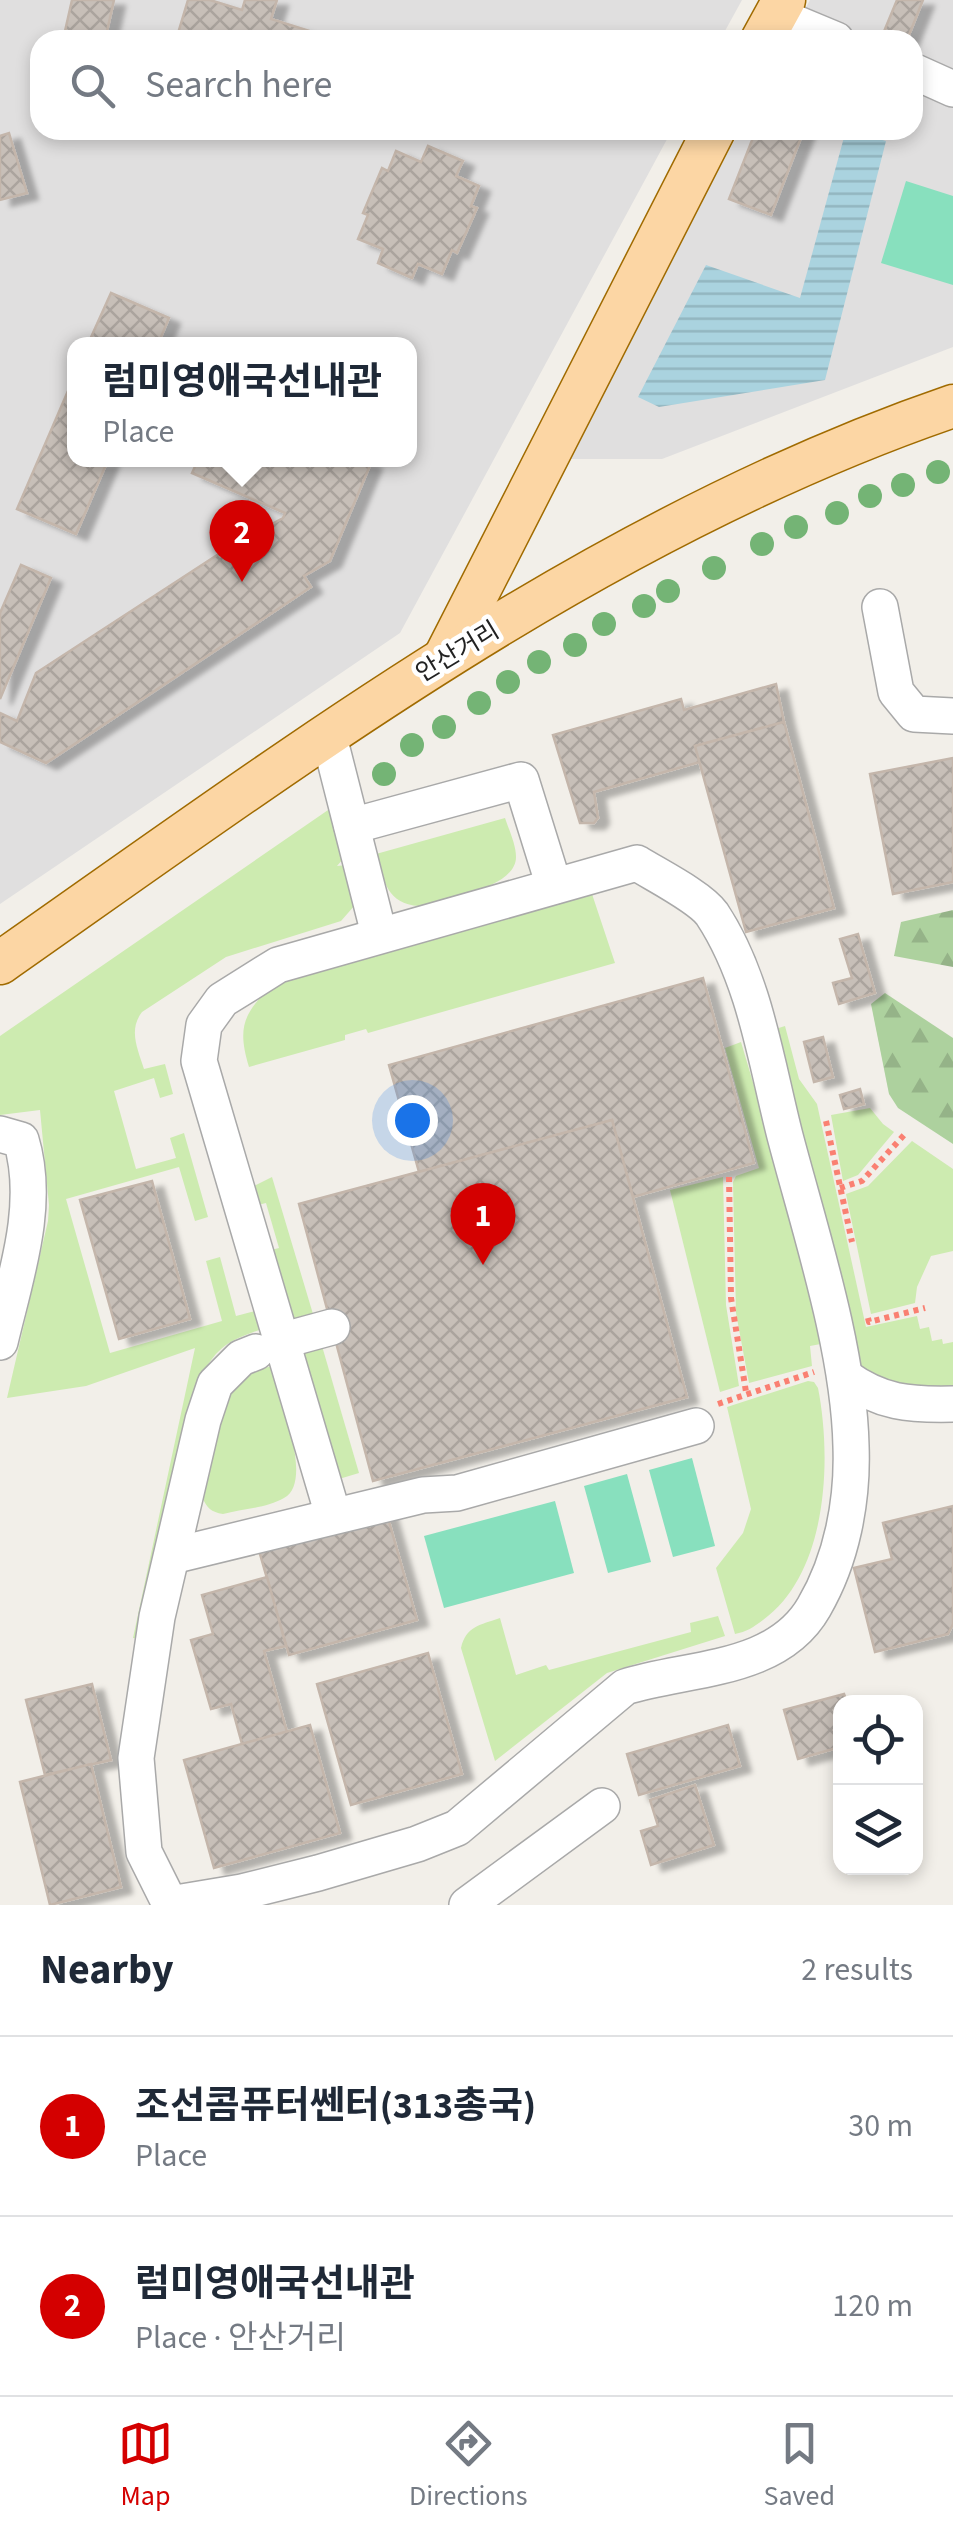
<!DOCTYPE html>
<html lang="en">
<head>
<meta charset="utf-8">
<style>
	body { margin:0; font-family:"Source Sans 3","Noto Sans KR",sans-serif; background:#f6f6f7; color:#1f2937 }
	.controls { position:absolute; right:30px; bottom:30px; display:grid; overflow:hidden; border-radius:20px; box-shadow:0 5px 15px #0003 }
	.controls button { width:90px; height:90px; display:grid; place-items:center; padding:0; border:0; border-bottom:2px solid #e0e1e3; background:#fff; color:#1f2937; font:50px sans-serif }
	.you { position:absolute; left:412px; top:1120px; width:35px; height:35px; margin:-25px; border:8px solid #fff; border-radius:50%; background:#1a73e8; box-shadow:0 0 0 15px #1a73e833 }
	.badge { display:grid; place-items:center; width:65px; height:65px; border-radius:50%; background:#d40000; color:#fff; font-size:32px; font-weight:700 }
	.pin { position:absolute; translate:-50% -82px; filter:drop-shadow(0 2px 5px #0008) }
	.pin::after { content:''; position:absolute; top:52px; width:35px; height:30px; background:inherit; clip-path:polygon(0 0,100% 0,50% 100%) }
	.popup { position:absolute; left:67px; top:337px; width:350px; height:130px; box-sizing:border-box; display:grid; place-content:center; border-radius:20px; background:#fff; filter:drop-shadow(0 2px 8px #0005); font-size:32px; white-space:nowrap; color:#747a83 }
	.popup b { font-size:38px; color:#1f2937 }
	.popup::after { content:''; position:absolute; left:50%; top:100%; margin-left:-20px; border:20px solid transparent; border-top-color:#fff }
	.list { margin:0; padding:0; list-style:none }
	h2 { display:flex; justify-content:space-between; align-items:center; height:130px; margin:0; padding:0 40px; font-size:42px }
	h2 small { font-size:32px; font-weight:400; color:#747a83 }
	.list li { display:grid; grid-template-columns:65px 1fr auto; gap:30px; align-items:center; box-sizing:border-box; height:180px; padding:0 40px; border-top:2px solid #e0e1e3 }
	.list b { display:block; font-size:38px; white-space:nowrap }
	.list p { margin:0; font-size:32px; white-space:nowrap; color:#747a83 }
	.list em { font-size:32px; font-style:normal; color:#747a83 }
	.icon { flex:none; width:55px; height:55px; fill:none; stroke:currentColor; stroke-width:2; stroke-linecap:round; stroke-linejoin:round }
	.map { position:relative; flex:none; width:953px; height:1905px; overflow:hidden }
	.search { position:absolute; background:#fff; box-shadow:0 5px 15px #0003; left:30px; right:30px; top:30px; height:110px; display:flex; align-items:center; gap:25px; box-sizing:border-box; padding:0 35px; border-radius:30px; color:#747a83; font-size:38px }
	.sheet { height:490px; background:#fff }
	nav { display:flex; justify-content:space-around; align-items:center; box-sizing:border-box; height:140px; border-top:2px solid #e0e1e3; background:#fff; font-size:28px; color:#747a83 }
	nav a { display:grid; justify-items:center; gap:5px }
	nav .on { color:#d40000 }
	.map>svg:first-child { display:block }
</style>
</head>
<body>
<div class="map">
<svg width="953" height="1905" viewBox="0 0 953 1905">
	<defs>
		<pattern id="forest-firs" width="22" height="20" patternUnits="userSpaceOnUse" patternTransform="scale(2.5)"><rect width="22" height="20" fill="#add19e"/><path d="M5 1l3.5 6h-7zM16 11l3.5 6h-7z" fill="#95b388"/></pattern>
		<pattern id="water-rules" width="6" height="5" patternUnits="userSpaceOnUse" patternTransform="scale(2.5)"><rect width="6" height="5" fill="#aad3df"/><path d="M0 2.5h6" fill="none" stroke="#92b5bf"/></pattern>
		<pattern id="building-cross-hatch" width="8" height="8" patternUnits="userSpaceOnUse" patternTransform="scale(2.5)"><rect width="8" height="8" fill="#c7bfb8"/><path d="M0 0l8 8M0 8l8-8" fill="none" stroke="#aba49e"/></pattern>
		<filter id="shadow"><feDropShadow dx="11" dy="6" stdDeviation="2.5" flood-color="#0004"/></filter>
	</defs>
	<rect width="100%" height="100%" fill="#f2efe9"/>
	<g fill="#e0dfdf" fill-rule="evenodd">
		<path d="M 0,0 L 742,0 L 720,40 L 40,40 L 40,130 L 672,130 L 400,633 L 0,904 ZM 74,344 L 410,344 L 410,460 L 74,460 Z"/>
		<polygon points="810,0 953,0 953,347 662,459 563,459 740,130 913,130 913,40 788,40"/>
	</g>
	<g fill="#cdebb0">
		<path d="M 331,808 L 343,859 L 337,866 L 346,865 L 355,905 L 341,921 L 226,957 L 142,1012 C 128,1030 138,1050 144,1069 L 165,1064 L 173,1094 L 160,1098 L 154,1078 L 114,1091 L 136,1169 L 176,1158 L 170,1138 L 184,1133 L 208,1217 L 195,1221 L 179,1167 L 66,1199 L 110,1353 L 222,1321 L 206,1261 L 220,1257 L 236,1316 L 255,1311 L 259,1330 C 229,1341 218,1346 202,1375 L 141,1639 L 133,1638 L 195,1348 L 86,1386 L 7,1398 L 48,1221 L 49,1205 L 40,1110 L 0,1115 L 0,1036 Z"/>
		<path d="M 505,818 C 509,830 516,845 516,857 C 516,889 443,899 419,906 C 387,904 384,881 376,854 Z"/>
		<path d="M 578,894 L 592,894 L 615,963 L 368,1033 L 366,1029 L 345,1035 L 345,1040 L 249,1067 C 237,1027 243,1013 274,984 Z"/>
		<polygon points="785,1026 799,1079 817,1104 866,1327 917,1316 920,1329 929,1327 932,1341 942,1339 943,1344 953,1342 953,1398 910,1395 860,1368 766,1032"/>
		<polygon points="741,1042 813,1285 826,1343 810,1346 812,1366 749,1383 736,1313 733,1182 736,1176 759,1168 725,1048"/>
		<polygon points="870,1108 883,1124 894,1132 858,1175 843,1181 831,1115"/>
		<polygon points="912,1141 953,1169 953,1251 931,1256 917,1287 915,1303 871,1314 846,1194 868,1186"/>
		<polygon points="272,1177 313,1314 292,1320 271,1250 279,1248 266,1203 258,1205 254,1186"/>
		<polygon points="723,1177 726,1305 739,1386 720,1392 670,1190"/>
		<polygon points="322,1346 359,1473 339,1479 301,1352"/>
		<path d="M 271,1366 C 278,1393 315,1482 284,1498 C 267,1508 242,1509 223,1514 C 211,1512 207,1508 202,1497 L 222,1403 L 244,1375 Z"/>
		<path d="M 808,1381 L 814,1382 L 818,1388 C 832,1459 828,1573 763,1620 C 754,1627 746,1632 735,1634 L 716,1568 L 743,1533 L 751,1509 L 727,1407 Z"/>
		<path d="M 718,1616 L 725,1636 L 607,1673 L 495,1761 L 461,1648 C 466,1626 480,1625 500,1618 L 516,1675 L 546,1665 L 549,1670 L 691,1632 L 690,1623 Z"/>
	</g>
	<g fill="url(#forest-firs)">
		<polygon points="953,910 953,967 894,956 901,922"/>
		<polygon points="885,993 953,1038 953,1144 898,1108 889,1094 871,1004"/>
	</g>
	<g fill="#88e0be">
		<polygon points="906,181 953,196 953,285 881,263"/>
		<polygon points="692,1458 715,1546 673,1557 649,1470"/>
		<polygon points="627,1474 651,1562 608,1573 584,1486"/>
		<polygon points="555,1501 574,1573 444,1608 424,1536"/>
	</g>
	<polygon fill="url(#water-rules)" points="846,130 886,141 825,380 659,407 638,397 706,265 800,298"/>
	<g fill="url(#building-cross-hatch)" stroke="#c4b6ab" stroke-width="2.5" filter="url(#shadow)">
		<polygon points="72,0 114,0 105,40 63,40"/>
		<polygon points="188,0 210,0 242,10 245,0 277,0 271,19 313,32 311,40 176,40"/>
		<polygon points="897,0 923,0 907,40 883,34"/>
		<polygon points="756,130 804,130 771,215 729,199"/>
		<polygon points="9,133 27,193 0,200 0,136"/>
		<polygon points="428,146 463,161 456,176 479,186 471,206 477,208 457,253 452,250 442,274 418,264 412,278 378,263 383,249 358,239 368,215 363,213 382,168 388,171 396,151 421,162"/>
		<polygon points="111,293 169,318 158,344 88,344"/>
		<polygon points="74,377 74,460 108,460 76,534 17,509"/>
		<polygon points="198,460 364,460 371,463 330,561 304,576 311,587 46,763 0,742 0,713 17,721 36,673 268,522 270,525 283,518 285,513 192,473"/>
		<polygon points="21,565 51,578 0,699 0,613"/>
		<polygon points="776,684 784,722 695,746 700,762 594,792 598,818 594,823 580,823 553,735 681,699 684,710"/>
		<polygon points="784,722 834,908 746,932 695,746"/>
		<polygon points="953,758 953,882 893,894 870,774"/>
		<polygon points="858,934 875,993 839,1004 833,983 852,978 840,939"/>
		<polygon points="703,978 754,1163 633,1197 612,1120 419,1172 389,1065"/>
		<polygon points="823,1037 833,1077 814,1082 804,1042"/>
		<polygon points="860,1089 864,1104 844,1109 840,1095"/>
		<polygon points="612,1120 687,1397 373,1481 299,1204"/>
		<polygon points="152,1181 190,1319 119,1339 80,1200"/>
		<polygon points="953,1506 953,1624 948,1634 875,1652 854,1568 892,1559 883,1523"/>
		<polygon points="386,1511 417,1620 289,1655 258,1547"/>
		<polygon points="267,1577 286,1646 264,1651 287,1732 242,1744 231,1704 211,1709 191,1640 213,1634 202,1595"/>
		<polygon points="428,1653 462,1774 351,1805 317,1684"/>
		<polygon points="92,1684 111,1760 45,1775 26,1700"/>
		<polygon points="844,1694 847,1702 840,1702 840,1747 798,1759 784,1710"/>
		<polygon points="310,1725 340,1833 214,1868 184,1760"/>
		<polygon points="728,1725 740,1766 639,1795 627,1754"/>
		<polygon points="91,1764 121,1887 50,1905 20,1782"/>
		<polygon points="695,1785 714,1845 651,1865 641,1831 658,1826 650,1800"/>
	</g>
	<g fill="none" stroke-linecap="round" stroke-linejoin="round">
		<defs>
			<g id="minor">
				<polyline points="776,15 836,40"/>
				<polyline points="913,71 953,89"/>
				<polyline points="880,607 896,692 914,714 953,716"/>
				<polyline points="328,733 379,934"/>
				<polyline points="352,826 521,780 554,886"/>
				<path d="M 0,1134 L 21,1140 C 41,1205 15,1278 0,1342"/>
				<polyline points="299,1336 332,1327"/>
				<path d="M 256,1352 L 241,1358 L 215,1384 L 203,1420 L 157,1617 L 136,1758 L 144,1852 L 170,1904 L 242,1892 L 318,1873 L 417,1844 L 457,1828 L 625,1687 C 688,1667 777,1672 814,1607 C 842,1559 853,1501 851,1446 C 849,1349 810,1231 785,1136 C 766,1062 755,979 712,914 C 700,897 656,875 637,863 L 278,965 L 222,1000 L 204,1025 L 199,1061 L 333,1515"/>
				<path d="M 845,1377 C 881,1403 909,1405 953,1404"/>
				<polyline points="172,1556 423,1495 457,1493 696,1426"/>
				<polyline points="467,1905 602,1806"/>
			</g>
			<g id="major">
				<polyline points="762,40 784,0"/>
				<polyline points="446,655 714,130"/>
				<path d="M 0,963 C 301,752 602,526 953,406"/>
			</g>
		</defs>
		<use href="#minor" stroke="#a9a9a9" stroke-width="38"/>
		<use href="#major" stroke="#a06b00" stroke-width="45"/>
		<g stroke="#fa8072" stroke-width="6" stroke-dasharray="5 5" stroke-linecap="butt">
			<polyline points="826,1121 852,1242"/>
			<polyline points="729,1177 731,1298 746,1392"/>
			<polyline points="840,1188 862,1181 905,1134"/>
			<polyline points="868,1318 869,1322 925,1308"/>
			<polyline points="718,1404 814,1372"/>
		</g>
		<use href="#minor" stroke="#fff" stroke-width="35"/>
		<use href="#major" stroke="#fcd6a4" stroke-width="42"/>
	</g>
	<g fill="#74b475">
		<circle cx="938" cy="472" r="12"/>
		<circle cx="903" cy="485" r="12"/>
		<circle cx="870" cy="496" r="12"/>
		<circle cx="837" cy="513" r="12"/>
		<circle cx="796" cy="527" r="12"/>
		<circle cx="762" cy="544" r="12"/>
		<circle cx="714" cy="568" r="12"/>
		<circle cx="668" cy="591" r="12"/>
		<circle cx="644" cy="606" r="12"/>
		<circle cx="604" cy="624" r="12"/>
		<circle cx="575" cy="645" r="12"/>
		<circle cx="539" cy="662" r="12"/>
		<circle cx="508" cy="682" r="12"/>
		<circle cx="479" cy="703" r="12"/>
		<circle cx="444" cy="727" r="12"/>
		<circle cx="412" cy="745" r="12"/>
		<circle cx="384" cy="774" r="12"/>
	</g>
	<g text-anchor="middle" stroke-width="9" stroke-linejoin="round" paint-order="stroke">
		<g font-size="25" fill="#222" stroke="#fff">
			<text transform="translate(457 651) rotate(-31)" y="9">안산거리</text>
		</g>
	</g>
</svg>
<div class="controls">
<button><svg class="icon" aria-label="locate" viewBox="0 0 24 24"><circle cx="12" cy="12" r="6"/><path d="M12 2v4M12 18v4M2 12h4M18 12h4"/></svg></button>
<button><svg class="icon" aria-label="layers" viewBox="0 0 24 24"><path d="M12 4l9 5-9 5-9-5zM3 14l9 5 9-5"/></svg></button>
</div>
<div class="you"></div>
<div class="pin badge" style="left:483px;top:1265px">1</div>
<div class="pin badge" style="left:242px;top:582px">2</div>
<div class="popup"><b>럼미영애국선내관</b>Place</div>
<div class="search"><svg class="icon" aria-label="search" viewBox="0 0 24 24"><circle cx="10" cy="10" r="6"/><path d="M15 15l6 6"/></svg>Search here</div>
</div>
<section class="sheet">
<h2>Nearby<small>2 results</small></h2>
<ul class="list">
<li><span class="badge">1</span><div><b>조선콤퓨터쎈터(313총국)</b><p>Place</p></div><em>30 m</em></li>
<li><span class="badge">2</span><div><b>럼미영애국선내관</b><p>Place · 안산거리</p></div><em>120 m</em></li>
</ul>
</section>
<nav>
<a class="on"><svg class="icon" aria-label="map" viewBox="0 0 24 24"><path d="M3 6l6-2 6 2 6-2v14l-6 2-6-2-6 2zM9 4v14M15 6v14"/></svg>Map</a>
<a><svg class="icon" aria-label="directions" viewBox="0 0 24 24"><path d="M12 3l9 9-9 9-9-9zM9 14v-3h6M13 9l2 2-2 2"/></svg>Directions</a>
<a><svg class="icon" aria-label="saved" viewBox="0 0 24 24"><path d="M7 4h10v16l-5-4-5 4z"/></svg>Saved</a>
</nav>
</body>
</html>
